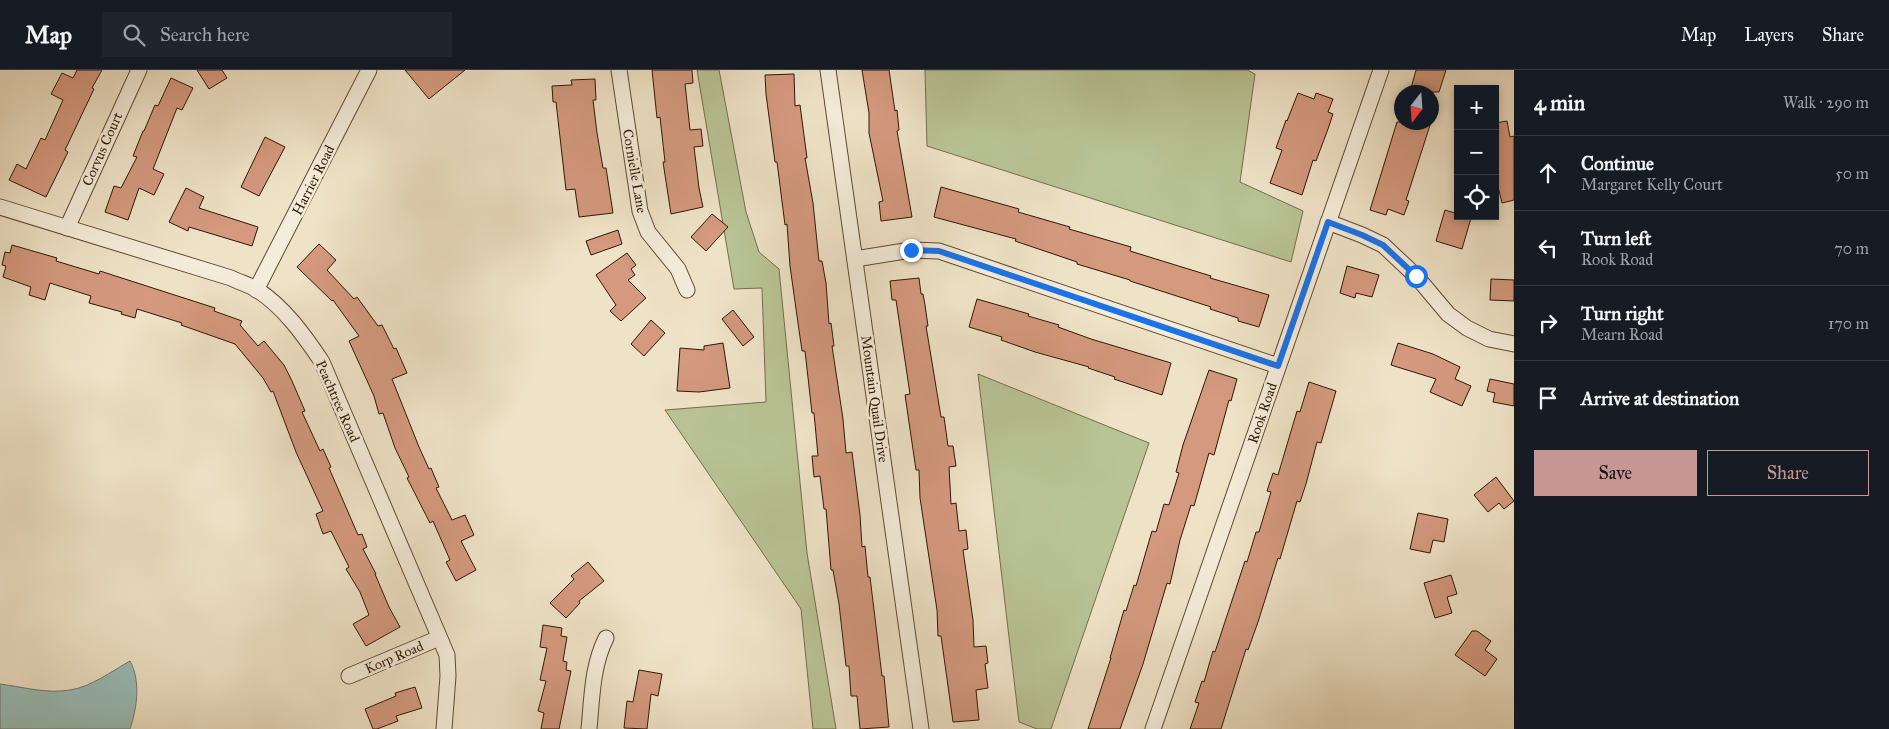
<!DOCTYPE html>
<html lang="en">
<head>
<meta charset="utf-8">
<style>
	body { margin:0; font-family:"IM FELL Great Primer",serif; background:#20242c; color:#f1f3f6 }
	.controls { position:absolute; right:15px; top:15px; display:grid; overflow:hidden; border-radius:0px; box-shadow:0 2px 8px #0003 }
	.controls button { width:45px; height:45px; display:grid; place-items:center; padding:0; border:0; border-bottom:1px solid #363941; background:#171b24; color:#f1f3f6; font:25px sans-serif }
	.compass { position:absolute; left:1394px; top:15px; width:45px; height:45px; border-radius:50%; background:#171b24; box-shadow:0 2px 8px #0003; rotate:197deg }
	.stop { position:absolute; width:15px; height:15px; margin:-11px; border:4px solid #1a73e8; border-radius:50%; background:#fff }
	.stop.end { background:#1a73e8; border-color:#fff; box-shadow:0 1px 5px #0008 }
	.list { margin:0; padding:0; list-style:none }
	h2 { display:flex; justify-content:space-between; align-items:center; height:65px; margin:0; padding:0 20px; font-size:21px }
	h2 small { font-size:16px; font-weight:400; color:#9ea1a6 }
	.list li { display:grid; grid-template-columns:32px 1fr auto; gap:15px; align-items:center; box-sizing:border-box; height:75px; padding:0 20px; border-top:1px solid #363941 }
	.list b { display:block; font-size:19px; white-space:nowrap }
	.list p { margin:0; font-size:16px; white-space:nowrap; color:#9ea1a6 }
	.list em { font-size:16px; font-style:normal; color:#9ea1a6 }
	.actions { display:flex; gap:10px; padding:15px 20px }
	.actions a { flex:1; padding:11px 0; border:1px solid #c59692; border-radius:0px; text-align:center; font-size:18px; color:#c59692 }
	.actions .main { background:#c59692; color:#111 }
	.icon { flex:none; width:28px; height:28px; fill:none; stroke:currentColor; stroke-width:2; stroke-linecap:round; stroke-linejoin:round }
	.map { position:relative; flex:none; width:1514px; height:659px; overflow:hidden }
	header { display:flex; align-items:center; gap:30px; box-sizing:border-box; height:70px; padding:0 25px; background:#171b24; border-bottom:1px solid #363941 }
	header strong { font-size:24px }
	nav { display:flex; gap:28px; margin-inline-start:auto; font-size:18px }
	.search { width:350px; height:45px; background:#20242c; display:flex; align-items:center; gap:12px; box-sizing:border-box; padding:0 18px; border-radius:0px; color:#9ea1a6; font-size:19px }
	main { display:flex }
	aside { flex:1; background:#171b24 }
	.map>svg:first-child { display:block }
</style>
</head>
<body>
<header>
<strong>Map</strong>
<div class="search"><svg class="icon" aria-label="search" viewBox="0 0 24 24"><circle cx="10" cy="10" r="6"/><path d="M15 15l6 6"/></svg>Search here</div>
<nav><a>Map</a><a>Layers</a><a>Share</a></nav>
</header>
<main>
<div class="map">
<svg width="1514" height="659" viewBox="0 0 1514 659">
	<rect width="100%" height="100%" fill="#efe3c7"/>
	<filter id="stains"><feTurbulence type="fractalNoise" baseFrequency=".004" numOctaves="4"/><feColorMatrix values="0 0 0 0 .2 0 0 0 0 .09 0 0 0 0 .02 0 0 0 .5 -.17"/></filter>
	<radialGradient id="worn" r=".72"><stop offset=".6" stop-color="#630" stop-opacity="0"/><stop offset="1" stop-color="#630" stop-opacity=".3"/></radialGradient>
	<g fill="#b9c496" stroke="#746e4b">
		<polygon points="697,0 719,0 746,142 759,182 779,199 807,483 836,659 813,659 801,539 665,340 766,332 762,218 734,219"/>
		<polygon points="925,0 1247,0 1255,4 1240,112 1303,141 1291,192 927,76"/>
		<polygon points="978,304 1149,373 1051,659 1037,659 1019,652"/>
	</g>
	<path fill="#9abdb9" stroke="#6f7b6f" d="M 130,591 C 141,611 137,638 130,659 L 0,659 L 0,614 C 23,617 47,624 70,620 C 91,617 112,601 130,591 Z"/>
	<g fill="#d4997f" stroke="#2f1700">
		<polygon points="77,0 102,0 92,18 94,19 65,80 68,82 46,127 9,110 17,94 26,99 41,68 45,70 63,30 51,24 62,3 73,8"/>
		<polygon points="197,0 222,0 227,8 209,19"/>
		<polygon points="405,0 465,0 429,29"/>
		<polygon points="652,0 692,0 693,13 685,14 690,60 701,59 703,76 694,77 699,118 703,137 671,144 663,92 665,92 660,47 657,48"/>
		<polygon points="862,0 889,0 895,41 897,40 899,60 897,61 912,147 881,151 879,132 883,131 869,63 869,43"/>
		<polygon points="1416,0 1446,0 1439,22 1410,22"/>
		<polygon points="794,4 795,36 800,35 807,88 805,88 813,133 819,191 822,191 826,213 829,254 831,253 834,276 832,276 843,349 846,383 852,382 860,445 862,477 865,476 868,507 870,507 882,606 884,606 889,657 860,659 857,626 851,626 849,596 846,596 839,534 833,500 831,500 826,439 824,439 820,406 814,407 812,386 818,386 814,343 812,343 805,281 802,281 798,253 790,196 787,154 785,155 777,92 775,92 766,24 765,5"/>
		<polygon points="171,8 193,18 182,40 177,38 153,99 164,104 154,125 139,118 128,150 105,142 114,116 121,118 137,87 133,86 143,61 144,61 155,35 158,36"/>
		<polygon points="595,9 596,30 593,30 597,63 603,98 606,98 613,143 579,147 575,119 566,120 556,32 553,32 552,16 572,15 571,10"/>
		<polygon points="1298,23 1314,29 1316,23 1333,29 1328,42 1333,44 1328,59 1316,91 1313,90 1302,125 1270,113 1282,80 1276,78 1286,50 1287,51"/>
		<polygon points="1507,51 1510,67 1514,66 1514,130 1502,133 1495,104 1495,53"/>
		<polygon points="1397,52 1431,52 1406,130 1409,131 1404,145 1388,139 1386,145 1370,140"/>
		<polygon points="265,67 285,77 259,126 241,117"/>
		<polygon points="941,117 1019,139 1018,142 1070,157 1069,159 1131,177 1130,181 1211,206 1210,208 1269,225 1259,257 1238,251 1238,248 1210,239 1211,237 1130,211 1130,210 1077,194 1077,192 1015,171 1016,169 934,147"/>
		<polygon points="186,118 204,127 199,138 258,157 252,176 189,157 188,161 169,152"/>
		<polygon points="1445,140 1458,144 1458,146 1471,148 1462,179 1436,171"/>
		<polygon points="712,144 728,157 706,181 691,167"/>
		<polygon points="618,160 622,174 591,185 586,171"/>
		<polygon points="319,174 336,190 327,200 354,229 357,227 378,256 382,255 394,279 396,278 407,303 392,309 419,377 429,399 431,398 439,417 436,418 452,450 465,445 474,465 461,471 476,500 456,511 446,492 450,490 433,451 430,453 407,408 409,407 395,378 383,343 379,344 374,326 349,271 359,266 333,230 332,231 297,197"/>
		<polygon points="12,175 57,188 56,191 99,204 100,201 215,238 214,241 242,251 240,255 258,276 264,271 284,295 292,311 305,341 302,342 320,381 323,379 331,397 329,398 358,465 362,464 367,477 363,479 376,504 375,504 389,537 400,557 366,576 353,554 369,545 360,522 346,499 349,497 331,461 323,464 316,444 323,441 296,382 273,321 271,322 263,308 235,274 181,255 182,253 137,239 135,248 121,244 122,242 89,233 91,226 50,213 45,230 29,225 31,217 3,207 6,196 2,195 5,182 10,183"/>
		<polygon points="627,183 636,195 631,199 635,205 628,210 646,228 621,251 610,241 616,235 596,205"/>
		<polygon points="1347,196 1379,205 1372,227 1356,223 1355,228 1340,223"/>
		<polygon points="919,208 921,224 923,224 925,235 928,256 926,256 941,347 944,347 948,376 953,376 956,396 949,397 951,434 956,433 959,461 966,460 968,479 963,480 973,550 974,577 986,576 988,593 985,594 988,618 976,620 979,650 953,652 941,566 938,566 937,540 920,428 919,400 916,400 905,325 910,324 896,230 892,230 890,211"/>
		<polygon points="1491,209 1514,210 1514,231 1490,230"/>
		<polygon points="977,229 1029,244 1028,246 1059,255 1058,257 1091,269 1171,293 1162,325 1114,309 1115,307 1088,298 1089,297 1035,282 1001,270 1002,267 969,257"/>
		<polygon points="733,240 754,267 743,276 722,249"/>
		<polygon points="651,250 665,263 644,286 631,274"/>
		<polygon points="723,273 730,318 699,322 677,321 680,278 704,280 704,276"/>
		<polygon points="1398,273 1433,284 1460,297 1455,309 1471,316 1462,336 1430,322 1436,309 1391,295"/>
		<polygon points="1209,300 1237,309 1231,331 1229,330 1214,385 1209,383 1194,436 1191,435 1180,470 1170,514 1167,513 1143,594 1120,659 1088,659 1111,588 1110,588 1124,540 1126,541 1134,515 1136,516 1152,461 1156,462 1164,434 1169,435 1179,403 1176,402 1183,375"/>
		<polygon points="1490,309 1514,314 1514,336 1493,332 1495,323 1487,321"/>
		<polygon points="1309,312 1336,321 1321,373 1317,372 1306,414 1300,432 1297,431 1280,489 1278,488 1258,552 1248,580 1246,579 1221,659 1190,659 1199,633 1195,632 1202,611 1204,612 1213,581 1215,582 1245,491 1247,492 1256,462 1259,462 1271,422 1267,421 1273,403 1278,405 1297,341 1300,342"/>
		<polygon points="1496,407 1514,431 1504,439 1499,433 1488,442 1474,425"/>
		<polygon points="1418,443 1448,449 1444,472 1433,470 1430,483 1410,479"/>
		<polygon points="588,492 604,511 579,531 580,533 566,548 550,533 574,509 571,506"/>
		<polygon points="1451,505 1457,524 1447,527 1452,543 1435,548 1424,513"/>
		<polygon points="543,555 562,558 561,566 567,567 563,591 567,592 566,600 571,601 559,659 541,659 544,643 538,641 546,611 540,610 547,578 540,577"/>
		<polygon points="1472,561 1477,561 1491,571 1485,580 1497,589 1485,606 1455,585"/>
		<polygon points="639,600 662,604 658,626 651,624 647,659 624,658 627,631 633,632"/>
		<polygon points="415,617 422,638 396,646 398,651 377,659 373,659 365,639 396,626 395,623"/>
	</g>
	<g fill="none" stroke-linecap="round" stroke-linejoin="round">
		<defs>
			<g id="street">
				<polyline points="619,0 640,141 648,162 678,199 687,220"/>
				<polyline points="828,0 921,659"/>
				<path d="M 0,137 L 231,208 C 239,212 249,215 256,219 C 284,237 304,265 322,292 L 447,585 L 448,606 L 444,659"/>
				<polyline points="1328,152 1362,165 1383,175 1416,206 1448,244 1467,258 1489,269 1514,274"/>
				<polyline points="67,158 139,0"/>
				<polyline points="855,189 911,180 939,181 1278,296"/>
				<polyline points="256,220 369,0"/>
				<polyline points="349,606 439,568"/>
				<path d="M 589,659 C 592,628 592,596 606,568"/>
				<polyline points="1153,659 1381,0"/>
			</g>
		</defs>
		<use href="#street" stroke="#5f4a32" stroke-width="17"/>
		<use href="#street" stroke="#f5eddb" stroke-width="15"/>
	</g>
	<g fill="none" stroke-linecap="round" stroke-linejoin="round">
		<polyline stroke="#1a73e8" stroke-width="6" points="911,180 939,181 1278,296 1328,152 1362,165 1383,175 1416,206"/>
	</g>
	<g text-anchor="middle" stroke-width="5" stroke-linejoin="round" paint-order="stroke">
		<g font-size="14" fill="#2f1700" stroke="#f5eddb">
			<text transform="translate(102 79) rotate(-66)" y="5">Corvus Court</text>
			<text transform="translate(635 101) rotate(80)" y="5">Cornielle Lane</text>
			<text transform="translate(313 110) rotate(-63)" y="5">Harrier Road</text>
			<text transform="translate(875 329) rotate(82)" y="5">Mountain Quail Drive</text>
			<text transform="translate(338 331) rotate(66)" y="5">Peachtree Road</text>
			<text transform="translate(1262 343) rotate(-71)" y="5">Rook Road</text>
			<text transform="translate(394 587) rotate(-23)" y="5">Korp Road</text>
		</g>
	</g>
	<rect width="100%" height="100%" filter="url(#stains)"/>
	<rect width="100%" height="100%" fill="url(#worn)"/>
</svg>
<div class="controls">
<button>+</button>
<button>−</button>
<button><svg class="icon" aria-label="locate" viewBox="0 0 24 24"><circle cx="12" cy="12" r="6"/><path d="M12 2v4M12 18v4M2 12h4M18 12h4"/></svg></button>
</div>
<svg class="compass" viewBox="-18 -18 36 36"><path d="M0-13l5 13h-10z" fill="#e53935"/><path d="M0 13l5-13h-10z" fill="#9ea1a6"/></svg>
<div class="stop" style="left:1416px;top:206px"></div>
<div class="stop end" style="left:911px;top:180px"></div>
</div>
<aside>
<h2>4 min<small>Walk · 290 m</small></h2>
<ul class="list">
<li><svg class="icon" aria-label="ahead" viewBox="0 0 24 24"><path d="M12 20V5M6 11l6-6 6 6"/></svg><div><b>Continue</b><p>Margaret Kelly Court</p></div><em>50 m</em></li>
<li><svg class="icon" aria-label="left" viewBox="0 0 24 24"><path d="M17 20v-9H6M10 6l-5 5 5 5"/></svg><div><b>Turn left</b><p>Rook Road</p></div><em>70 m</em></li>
<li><svg class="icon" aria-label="right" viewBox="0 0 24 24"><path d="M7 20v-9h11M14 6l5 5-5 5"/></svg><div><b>Turn right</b><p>Mearn Road</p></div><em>170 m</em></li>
<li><svg class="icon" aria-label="arrive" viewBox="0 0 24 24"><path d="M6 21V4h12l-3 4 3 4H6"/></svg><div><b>Arrive at destination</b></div></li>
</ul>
<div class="actions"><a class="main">Save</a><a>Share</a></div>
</aside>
</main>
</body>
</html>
